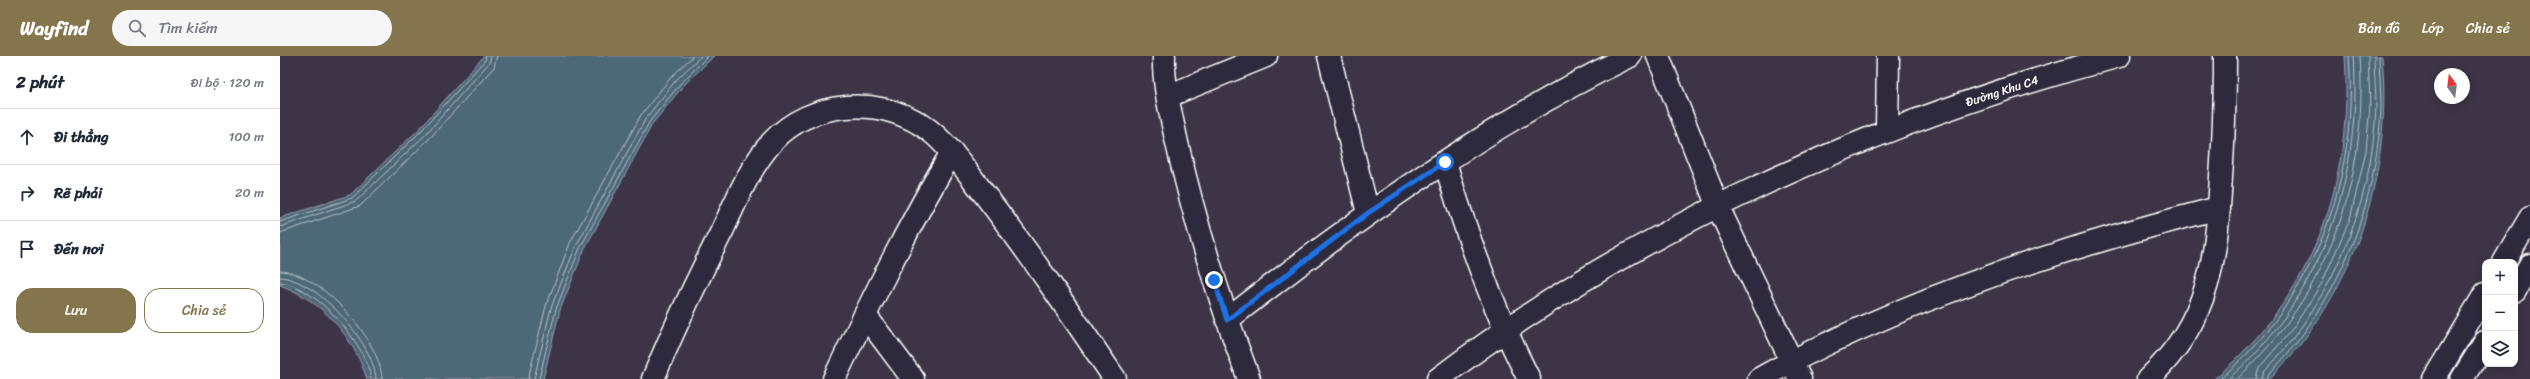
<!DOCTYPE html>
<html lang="vi">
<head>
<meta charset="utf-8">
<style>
	body { margin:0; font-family:Sriracha,sans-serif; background:#f6f6f7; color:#1f2937 }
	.controls { position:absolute; right:12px; bottom:12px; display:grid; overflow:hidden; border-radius:8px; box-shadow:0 2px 10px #0003 }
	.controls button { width:36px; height:36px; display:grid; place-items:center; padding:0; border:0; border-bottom:1px solid #e0e1e3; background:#fff; color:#1f2937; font:20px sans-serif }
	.compass { position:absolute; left:2154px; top:12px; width:36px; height:36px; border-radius:50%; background:#fff; box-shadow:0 2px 10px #0003; rotate:346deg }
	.stop { position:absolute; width:12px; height:12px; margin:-9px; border:3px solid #1a73e8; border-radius:50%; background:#fff }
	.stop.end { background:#1a73e8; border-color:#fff; box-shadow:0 1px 4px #0008 }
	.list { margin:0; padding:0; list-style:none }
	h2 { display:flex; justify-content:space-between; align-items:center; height:52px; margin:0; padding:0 16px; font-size:17px }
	h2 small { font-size:13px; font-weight:400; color:#747a83 }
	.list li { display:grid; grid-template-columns:26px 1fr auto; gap:12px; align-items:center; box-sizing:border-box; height:56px; padding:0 16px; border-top:1px solid #e0e1e3 }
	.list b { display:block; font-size:15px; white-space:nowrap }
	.list em { font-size:13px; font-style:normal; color:#747a83 }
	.actions { display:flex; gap:8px; padding:12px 16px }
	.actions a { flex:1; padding:9px 0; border:1px solid #84754c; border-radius:16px; text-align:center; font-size:14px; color:#84754c }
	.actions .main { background:#84754c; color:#fff }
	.icon { flex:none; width:22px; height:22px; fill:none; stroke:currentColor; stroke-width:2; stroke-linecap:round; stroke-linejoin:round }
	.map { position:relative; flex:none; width:2250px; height:323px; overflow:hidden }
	header { display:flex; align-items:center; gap:24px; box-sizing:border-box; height:56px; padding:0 20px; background:#84754c; color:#fff }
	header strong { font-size:19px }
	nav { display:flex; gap:22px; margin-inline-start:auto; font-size:14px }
	.search { width:280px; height:36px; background:#f6f6f7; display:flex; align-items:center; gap:10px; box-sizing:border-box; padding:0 14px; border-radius:22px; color:#747a83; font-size:15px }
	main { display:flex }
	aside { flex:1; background:#fff }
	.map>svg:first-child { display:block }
</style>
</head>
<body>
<header>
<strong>Wayfind</strong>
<div class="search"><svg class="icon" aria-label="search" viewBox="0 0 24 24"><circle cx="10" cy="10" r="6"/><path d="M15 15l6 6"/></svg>Tìm kiếm</div>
<nav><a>Bản đồ</a><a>Lớp</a><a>Chia sẻ</a></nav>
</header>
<main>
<aside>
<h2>2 phút<small>Đi bộ · 120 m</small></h2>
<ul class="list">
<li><svg class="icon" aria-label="ahead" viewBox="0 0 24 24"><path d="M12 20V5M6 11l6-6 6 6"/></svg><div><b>Đi thẳng</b></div><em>100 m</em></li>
<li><svg class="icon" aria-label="right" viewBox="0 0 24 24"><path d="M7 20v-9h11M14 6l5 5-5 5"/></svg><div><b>Rẽ phải</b></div><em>20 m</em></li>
<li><svg class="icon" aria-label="arrive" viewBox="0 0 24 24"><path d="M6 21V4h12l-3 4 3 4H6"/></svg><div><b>Đến nơi</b></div></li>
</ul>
<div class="actions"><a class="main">Lưu</a><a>Chia sẻ</a></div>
</aside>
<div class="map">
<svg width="2250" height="323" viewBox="0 0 2250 323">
	<rect width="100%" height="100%" fill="#3d3447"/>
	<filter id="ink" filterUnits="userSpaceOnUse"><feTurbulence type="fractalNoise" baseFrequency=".025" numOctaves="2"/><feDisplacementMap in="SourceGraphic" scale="8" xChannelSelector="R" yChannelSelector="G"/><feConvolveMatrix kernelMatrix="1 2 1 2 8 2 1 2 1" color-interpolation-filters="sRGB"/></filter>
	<g filter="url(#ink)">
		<g fill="#4e6877" stroke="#95a4ad">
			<path d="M 204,0 L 434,0 L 403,30 L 373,67 L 304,194 L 280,254 L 263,323 L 87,323 C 73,280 43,245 0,229 L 0,162 L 70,139 L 139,73 Z"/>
			<path d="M 2065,0 L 2102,0 C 2113,116 2075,240 1989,323 L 1934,323 C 2034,239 2073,128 2065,0 Z"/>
		</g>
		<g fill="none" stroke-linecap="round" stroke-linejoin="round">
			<g stroke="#b8c3c9" stroke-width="1">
				<polyline points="0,166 72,142 141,75 205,4 206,0"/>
				<polyline points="0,171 76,145 145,79 209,7 211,0"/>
				<polyline points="0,177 80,150 149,83 214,11 217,0"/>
				<path d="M 0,215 C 40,216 101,284 102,323"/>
				<path d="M 0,221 C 37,223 94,287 96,323"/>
				<path d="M 0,226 C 36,230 87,288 91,323"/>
				<polyline points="248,323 266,250 290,187 361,59 392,20 413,0"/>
				<polyline points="254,323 271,252 296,190 366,62 396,24 421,0"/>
				<polyline points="259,323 276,253 300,192 370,65 400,28 428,0"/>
				<path d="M 1940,323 C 2035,243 2079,122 2069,0"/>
				<path d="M 1948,323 C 2042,243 2082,121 2074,0"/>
				<path d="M 1957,323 C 2050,236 2088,125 2080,0"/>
				<polyline points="1976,323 1979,312 2013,272 2042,227 2070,163 2086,95 2090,50 2088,0"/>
				<path d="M 1982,323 L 1984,316 C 2052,245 2092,150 2096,51 C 2096,34 2094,17 2094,0"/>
				<path d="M 1987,323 L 1988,319 C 2058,248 2097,150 2101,51 C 2101,34 2099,17 2099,0"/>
			</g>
			<defs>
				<g id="minor">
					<path d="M 884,0 C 883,29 891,59 897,87 C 915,167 940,246 969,323"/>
					<polyline points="1049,0 1088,157"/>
					<polyline points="1378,0 1438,151 1520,323"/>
					<polyline points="888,40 986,0"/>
					<polyline points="1607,75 1608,0"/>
					<path d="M 1165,106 C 1187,181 1213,253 1249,323"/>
					<polyline points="2224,206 2250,162"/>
					<polyline points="2235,235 2250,209"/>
					<polyline points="585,259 633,323"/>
					<path d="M 947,264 C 1074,165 1205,70 1350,0"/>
					<path d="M 373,323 C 394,272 418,222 443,173 C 457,143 470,110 493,85 C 531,45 596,40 642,69 C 668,86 686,115 705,139 C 751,199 793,261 835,323"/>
					<path d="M 554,323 C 591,246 628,170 672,96"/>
					<path d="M 1158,323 C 1359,170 1596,65 1839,0"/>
					<path d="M 1479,323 C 1621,244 1783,191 1939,152"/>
					<path d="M 1868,323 C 1931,264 1936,202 1941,121 C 1944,81 1945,40 1945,0"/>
					<polyline points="2154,323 2205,238"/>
					<polyline points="2182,323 2205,286"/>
				</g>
			</defs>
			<use href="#minor" stroke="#fff" stroke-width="25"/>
			<use href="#minor" stroke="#2f2a3d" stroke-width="22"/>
		</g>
	</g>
	<g fill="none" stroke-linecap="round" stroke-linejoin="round" filter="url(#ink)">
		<polyline stroke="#1a73e8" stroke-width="5" points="934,224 947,264 1088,157 1165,106"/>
	</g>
	<g text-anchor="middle" stroke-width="3.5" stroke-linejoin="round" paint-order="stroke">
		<g font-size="12" fill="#fff" stroke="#2f2a3d">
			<text transform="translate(1722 35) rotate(-18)" y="4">Đường Khu C4</text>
		</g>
	</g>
</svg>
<div class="controls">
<button>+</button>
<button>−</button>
<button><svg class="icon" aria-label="layers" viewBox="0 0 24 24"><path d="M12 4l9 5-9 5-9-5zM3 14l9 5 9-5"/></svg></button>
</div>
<svg class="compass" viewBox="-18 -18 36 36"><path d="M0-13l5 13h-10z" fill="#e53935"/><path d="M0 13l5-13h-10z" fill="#747a83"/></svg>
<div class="stop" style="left:1165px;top:106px"></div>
<div class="stop end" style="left:934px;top:224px"></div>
</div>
</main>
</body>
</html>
